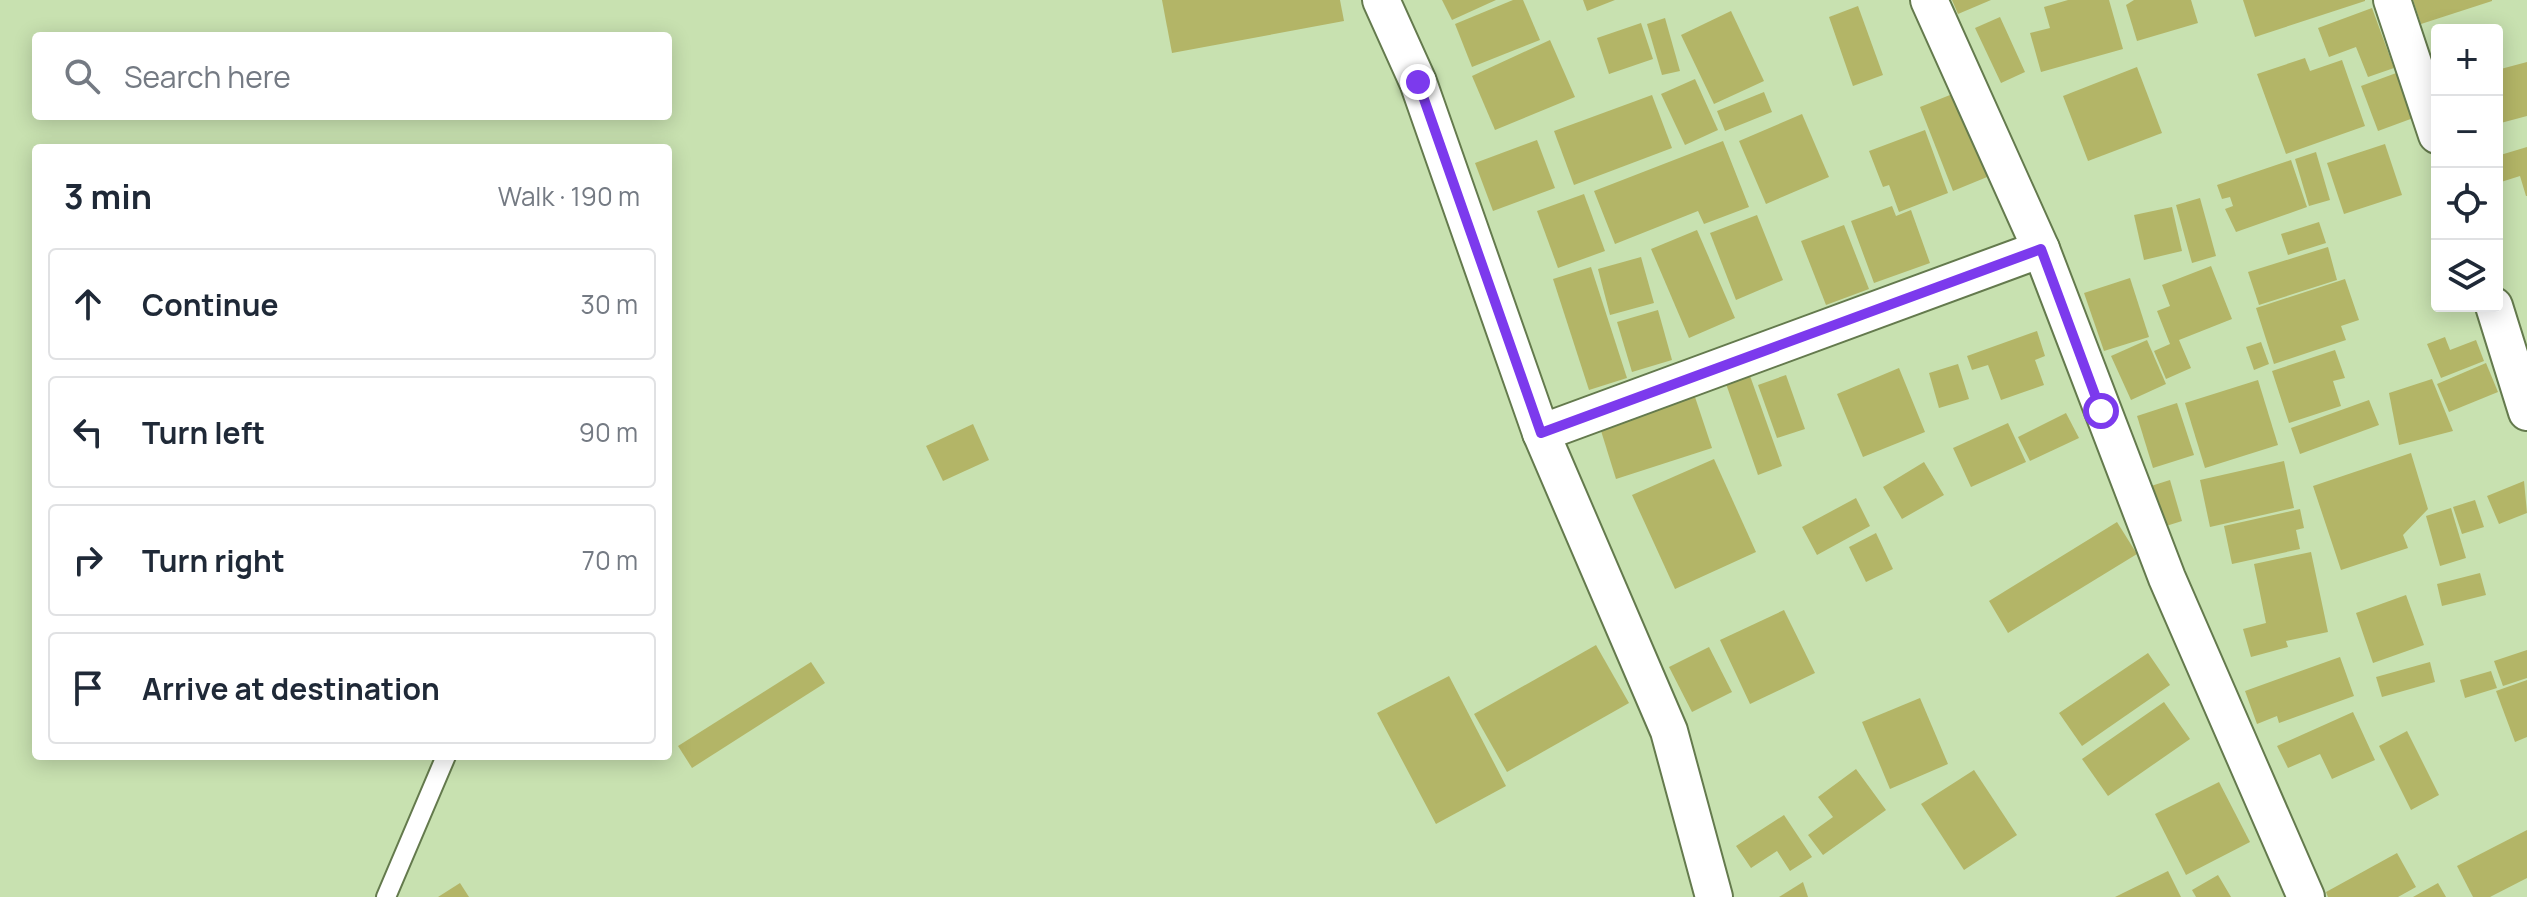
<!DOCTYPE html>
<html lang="en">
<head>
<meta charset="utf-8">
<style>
	body { margin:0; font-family:Manrope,sans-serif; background:#f6f6f7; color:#1f2937 }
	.controls { position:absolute; right:24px; top:24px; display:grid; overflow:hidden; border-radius:8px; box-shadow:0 4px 20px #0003 }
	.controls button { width:72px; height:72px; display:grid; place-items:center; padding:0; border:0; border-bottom:2px solid #e0e1e3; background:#fff; color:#1f2937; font:40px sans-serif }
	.stop { position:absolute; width:24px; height:24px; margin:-18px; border:6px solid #7c3aed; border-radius:50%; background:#fff }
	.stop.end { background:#7c3aed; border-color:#fff; box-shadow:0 2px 8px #0008 }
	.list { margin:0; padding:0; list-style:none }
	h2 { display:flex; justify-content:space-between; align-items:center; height:104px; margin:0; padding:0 32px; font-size:34px }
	h2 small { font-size:26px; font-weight:400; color:#747a83 }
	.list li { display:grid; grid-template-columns:52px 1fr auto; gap:24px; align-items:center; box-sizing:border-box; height:112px; margin:0 16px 16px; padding:0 16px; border:2px solid #e0e1e3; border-radius:8px }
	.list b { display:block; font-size:30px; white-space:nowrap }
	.list em { font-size:26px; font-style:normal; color:#747a83 }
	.icon { flex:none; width:44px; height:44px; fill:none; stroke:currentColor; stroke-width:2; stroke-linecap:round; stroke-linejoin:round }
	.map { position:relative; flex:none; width:2527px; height:897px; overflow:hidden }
	.search { position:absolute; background:#fff; box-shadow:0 4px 20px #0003; left:32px; top:32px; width:640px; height:88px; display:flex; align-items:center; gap:20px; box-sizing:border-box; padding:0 28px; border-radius:8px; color:#747a83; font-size:30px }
	.panel { position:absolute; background:#fff; box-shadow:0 4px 20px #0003; left:32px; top:144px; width:640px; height:616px; border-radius:8px }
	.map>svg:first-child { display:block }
</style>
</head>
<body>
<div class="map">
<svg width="2527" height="897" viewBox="0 0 2527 897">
	<rect width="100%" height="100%" fill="#c8e1b0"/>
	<g fill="#b3b567">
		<polygon points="1162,0 1340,0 1344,21 1172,53"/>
		<polygon points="1442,0 1496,0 1452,20"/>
		<polygon points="1513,0 1523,0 1540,40 1472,67 1455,24"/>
		<polygon points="1583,0 1615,0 1587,11"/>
		<polygon points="1952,0 1991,0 1958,14"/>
		<polygon points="2068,0 2109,0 2123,49 2041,72 2030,33 2050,28 2044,7"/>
		<polygon points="2134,0 2191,0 2198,23 2137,41 2126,5"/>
		<polygon points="2243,0 2365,0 2365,1 2255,37"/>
		<polygon points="2413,0 2492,0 2492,1 2421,24"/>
		<polygon points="1858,6 1883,75 1853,86 1829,17"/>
		<polygon points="2372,8 2394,68 2368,77 2356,47 2329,57 2318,28"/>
		<polygon points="1731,11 1764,81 1714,104 1681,35"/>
		<polygon points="2000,17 2025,72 2001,83 1975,28"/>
		<polygon points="1665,18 1680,71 1662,75 1647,24"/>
		<polygon points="1641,23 1653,59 1609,74 1597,38"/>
		<polygon points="1550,40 1575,97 1495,130 1472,76"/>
		<polygon points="2305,58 2310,71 2342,60 2365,126 2286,154 2257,74"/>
		<polygon points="2527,62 2527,116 2497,124 2497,70"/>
		<polygon points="2137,67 2162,133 2088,161 2063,96"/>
		<polygon points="2399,72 2416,117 2378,131 2361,86"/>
		<polygon points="1695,79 1718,130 1685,145 1661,94"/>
		<polygon points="1960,91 1992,175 1953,191 1920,107"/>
		<polygon points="1764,92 1772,112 1725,131 1717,111"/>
		<polygon points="1652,95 1672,148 1574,185 1554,131"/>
		<polygon points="1802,114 1829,177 1766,204 1739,141"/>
		<polygon points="1925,130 1948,193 1899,212 1889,185 1883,187 1869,151"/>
		<polygon points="1537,140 1555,188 1493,211 1475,163"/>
		<polygon points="1723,141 1749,207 1704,224 1698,211 1615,244 1594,191"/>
		<polygon points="2385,144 2402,195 2344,214 2327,163"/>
		<polygon points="2527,147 2527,196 2526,196 2520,176 2501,182 2497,156"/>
		<polygon points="2316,152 2330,200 2309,206 2295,159"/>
		<polygon points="2291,160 2307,207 2236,232 2225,209 2233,206 2230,197 2222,199 2217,185"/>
		<polygon points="1584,194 1605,251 1558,268 1537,211"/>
		<polygon points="2200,198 2216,256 2192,263 2176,205"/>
		<polygon points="1892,206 1896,216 1911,210 1930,263 1874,283 1851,221"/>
		<polygon points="2172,207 2182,251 2144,260 2134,215"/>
		<polygon points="1757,215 1783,280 1736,300 1710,233"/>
		<polygon points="2319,222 2326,243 2288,255 2281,234"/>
		<polygon points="1844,225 1869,289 1826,305 1801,241"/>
		<polygon points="1697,230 1735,318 1689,338 1651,249"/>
		<polygon points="2328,247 2337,280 2259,305 2248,272"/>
		<polygon points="1641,257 1654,303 1610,315 1598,269"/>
		<polygon points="2211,266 2232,319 2179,340 2191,368 2166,379 2154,351 2170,344 2157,311 2170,306 2162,285"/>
		<polygon points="1591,267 1627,378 1589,390 1553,279"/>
		<polygon points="2130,278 2149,337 2104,351 2084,293"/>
		<polygon points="2345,279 2359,320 2341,326 2346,340 2274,364 2256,308"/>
		<polygon points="1658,310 1672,360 1632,372 1617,322"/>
		<polygon points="2037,331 2045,356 2035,360 2044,385 2001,400 1988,365 1972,370 1967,356"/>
		<polygon points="2445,337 2450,350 2476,340 2484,361 2441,378 2427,344"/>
		<polygon points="2147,340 2166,384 2131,400 2111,356"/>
		<polygon points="2261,342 2269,364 2254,370 2246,347"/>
		<polygon points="2335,350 2345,378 2333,381 2341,406 2289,423 2272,371"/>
		<polygon points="2486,363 2498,392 2449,412 2437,384"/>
		<polygon points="1958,364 1969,399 1939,408 1929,373"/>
		<polygon points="1899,368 1925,432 1863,457 1837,394"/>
		<polygon points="1749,373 1782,466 1758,475 1725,381"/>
		<polygon points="1786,375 1805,429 1777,438 1758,385"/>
		<polygon points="2432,379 2453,431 2399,445 2389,393"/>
		<polygon points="2258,380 2278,445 2205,468 2185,403"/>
		<polygon points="1692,388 1712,448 1616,479 1597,418"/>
		<polygon points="2369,400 2379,425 2300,454 2291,428"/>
		<polygon points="2177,403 2194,455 2153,468 2137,416"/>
		<polygon points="2066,413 2079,438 2030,461 2018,437"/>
		<polygon points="2008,423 2026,462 1971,487 1953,448"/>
		<polygon points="973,424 989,460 943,481 926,446"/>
		<polygon points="2411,453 2428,509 2403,535 2408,548 2341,570 2313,486"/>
		<polygon points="1714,459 1756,552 1675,589 1632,495"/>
		<polygon points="2284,461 2294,508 2210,527 2200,480"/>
		<polygon points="1924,462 1944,495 1902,519 1883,487"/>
		<polygon points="2170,480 2182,521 2163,527 2151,486"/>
		<polygon points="2524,481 2527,513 2499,524 2487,496"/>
		<polygon points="1856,498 1870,526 1817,555 1802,527"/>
		<polygon points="2475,500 2484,527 2462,534 2453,507"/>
		<polygon points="2451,508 2466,558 2440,566 2426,516"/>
		<polygon points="2300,509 2304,528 2296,530 2300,549 2232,564 2224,526"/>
		<polygon points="2117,522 2137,554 2008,633 1989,601"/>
		<polygon points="1876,533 1893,569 1866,582 1849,547"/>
		<polygon points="2311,552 2328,632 2286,641 2288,647 2251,657 2243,629 2266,623 2254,564"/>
		<polygon points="2480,573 2486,595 2442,606 2437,584"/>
		<polygon points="2406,595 2424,645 2373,663 2356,613"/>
		<polygon points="1784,610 1815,673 1750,704 1720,640"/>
		<polygon points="1596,645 1629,703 1507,772 1474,714"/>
		<polygon points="1709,647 1732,692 1692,712 1669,667"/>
		<polygon points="2527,650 2527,678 2503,686 2494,661"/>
		<polygon points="2148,653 2170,685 2082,746 2059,713"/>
		<polygon points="2340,657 2354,696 2279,723 2277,716 2257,724 2245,691"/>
		<polygon points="811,662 825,683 692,768 678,746"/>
		<polygon points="2430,662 2435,682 2382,697 2376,677"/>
		<polygon points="2491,671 2497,688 2465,698 2460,680"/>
		<polygon points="1449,676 1506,786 1436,824 1377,713"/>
		<polygon points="2527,680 2527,737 2515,742 2496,691"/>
		<polygon points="1920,698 1948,764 1890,789 1862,722"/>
		<polygon points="2164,702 2190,739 2108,796 2082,759"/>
		<polygon points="2353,712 2375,760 2332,779 2320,754 2288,768 2277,746"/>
		<polygon points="2407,731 2439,795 2411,810 2379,746"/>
		<polygon points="1856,769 1886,810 1823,855 1808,835 1833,817 1818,797"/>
		<polygon points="1974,770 2017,835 1964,870 1921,804"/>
		<polygon points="2219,782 2250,842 2186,875 2155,814"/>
		<polygon points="1784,815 1812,857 1790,871 1777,851 1751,868 1736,846"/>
		<polygon points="2527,830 2527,878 2490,897 2473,897 2457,866"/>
		<polygon points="2397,853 2416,887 2398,897 2328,897 2326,892"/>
		<polygon points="2168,871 2181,897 2115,897"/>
		<polygon points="2218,875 2231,897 2196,897 2192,890"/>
		<polygon points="1803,882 1808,897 1779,897"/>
		<polygon points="460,883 469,897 438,897"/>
		<polygon points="2438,883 2446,897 2413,897"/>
	</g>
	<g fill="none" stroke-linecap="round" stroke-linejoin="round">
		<defs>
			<polyline id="service" points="386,897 446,756"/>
			<g id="minor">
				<polyline points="1381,0 1418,82 1541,433 1669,731 1714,897"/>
				<polyline points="1929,0 2041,249 2167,578 2306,897"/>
				<polyline points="2392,0 2437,135"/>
				<polyline points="2494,306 2527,412"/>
				<polyline points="1541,433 2041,249"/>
			</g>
		</defs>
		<use href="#service" stroke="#647a4d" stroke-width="22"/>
		<use href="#minor" stroke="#647a4d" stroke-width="40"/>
		<use href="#service" stroke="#fff" stroke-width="18"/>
		<use href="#minor" stroke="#fff" stroke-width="36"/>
	</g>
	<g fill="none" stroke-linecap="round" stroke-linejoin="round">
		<polyline stroke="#7c3aed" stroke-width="10" points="1418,82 1541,433 2041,249 2101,411"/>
	</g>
</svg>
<div class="controls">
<button>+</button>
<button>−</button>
<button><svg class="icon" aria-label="locate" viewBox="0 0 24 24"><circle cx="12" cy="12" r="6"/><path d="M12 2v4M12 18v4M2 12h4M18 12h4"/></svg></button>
<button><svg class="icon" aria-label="layers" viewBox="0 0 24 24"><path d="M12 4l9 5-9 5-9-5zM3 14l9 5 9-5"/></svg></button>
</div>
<div class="stop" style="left:2101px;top:411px"></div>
<div class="stop end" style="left:1418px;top:82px"></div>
<div class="search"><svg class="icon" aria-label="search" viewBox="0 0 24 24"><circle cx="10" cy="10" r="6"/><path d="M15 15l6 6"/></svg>Search here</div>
<section class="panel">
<h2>3 min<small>Walk · 190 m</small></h2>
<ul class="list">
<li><svg class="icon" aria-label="ahead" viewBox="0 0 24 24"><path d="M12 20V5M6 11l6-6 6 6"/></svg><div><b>Continue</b></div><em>30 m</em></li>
<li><svg class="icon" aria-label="left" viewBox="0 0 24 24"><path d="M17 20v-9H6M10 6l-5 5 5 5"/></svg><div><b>Turn left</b></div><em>90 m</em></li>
<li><svg class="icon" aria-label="right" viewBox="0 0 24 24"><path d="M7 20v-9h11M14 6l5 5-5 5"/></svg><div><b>Turn right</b></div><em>70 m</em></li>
<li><svg class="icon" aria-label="arrive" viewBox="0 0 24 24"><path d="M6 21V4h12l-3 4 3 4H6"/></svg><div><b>Arrive at destination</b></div></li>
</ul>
</section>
</div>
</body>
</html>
